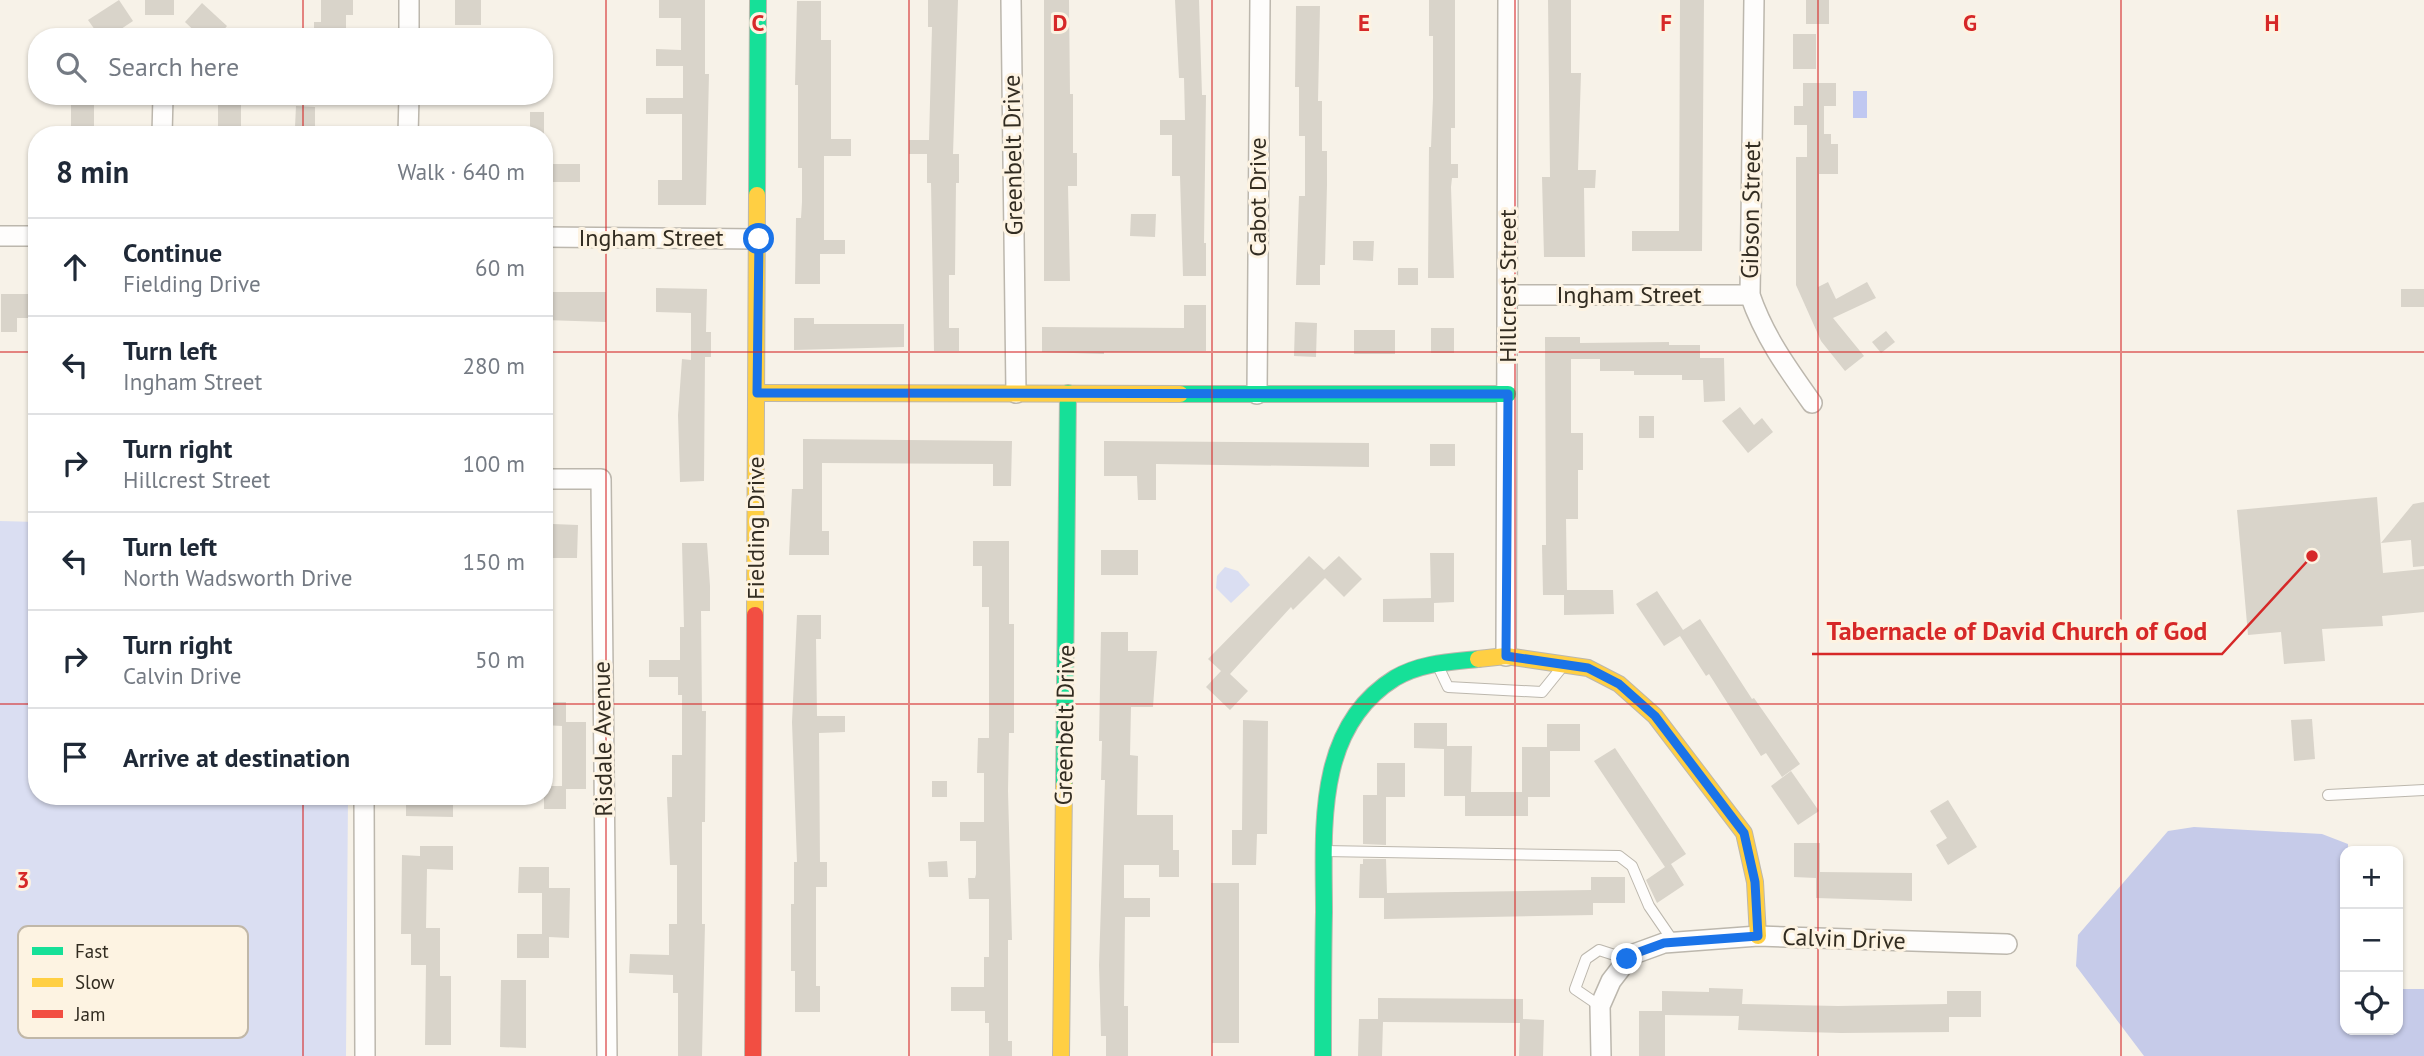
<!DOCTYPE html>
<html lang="en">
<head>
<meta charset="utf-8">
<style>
	body { margin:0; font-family:"PT Sans",sans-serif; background:#f2f2f3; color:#1f2937 }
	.controls { position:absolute; right:21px; bottom:21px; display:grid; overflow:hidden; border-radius:14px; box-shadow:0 2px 5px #0004 }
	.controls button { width:63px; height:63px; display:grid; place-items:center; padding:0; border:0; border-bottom:2px solid #e0e1e3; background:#fff; color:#1f2937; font:35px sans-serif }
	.stop { position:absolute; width:21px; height:21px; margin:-16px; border:5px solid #1a73e8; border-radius:50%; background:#fff }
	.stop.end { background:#1a73e8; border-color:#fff; box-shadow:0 2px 7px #0008 }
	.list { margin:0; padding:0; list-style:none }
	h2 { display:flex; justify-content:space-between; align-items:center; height:91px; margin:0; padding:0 28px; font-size:30px }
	h2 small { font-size:23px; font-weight:400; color:#747a83 }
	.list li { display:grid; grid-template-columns:46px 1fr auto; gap:21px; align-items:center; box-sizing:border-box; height:98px; padding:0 28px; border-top:2px solid #e0e1e3 }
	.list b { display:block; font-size:26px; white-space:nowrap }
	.list p { margin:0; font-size:23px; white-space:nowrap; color:#747a83 }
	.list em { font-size:23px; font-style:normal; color:#747a83 }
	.icon { flex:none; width:38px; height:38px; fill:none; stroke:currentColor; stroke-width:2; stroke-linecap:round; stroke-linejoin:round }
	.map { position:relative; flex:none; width:2424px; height:1056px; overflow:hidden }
	.search { position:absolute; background:#fff; box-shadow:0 2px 5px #0004; left:28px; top:28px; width:525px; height:77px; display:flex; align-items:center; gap:18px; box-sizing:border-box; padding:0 24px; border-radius:28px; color:#747a83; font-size:26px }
	.panel { position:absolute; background:#fff; box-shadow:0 2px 5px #0004; left:28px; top:126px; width:525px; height:679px; border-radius:28px }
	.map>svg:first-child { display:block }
</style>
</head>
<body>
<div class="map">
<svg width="2424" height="1056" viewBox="0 0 2424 1056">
	<rect width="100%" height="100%" fill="#f7f2e8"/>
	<g fill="#dadef2">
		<polygon points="0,521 37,522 37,796 348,796 346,1056 0,1056"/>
		<polygon points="1225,567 1238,571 1250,585 1231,603 1216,588 1217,576"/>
	</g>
	<polygon fill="#c6cbe9" points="2194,827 2322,834 2348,844 2348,851 2345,851 2345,1030 2398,1030 2398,989 2424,989 2424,1056 2144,1056 2076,966 2078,935 2168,831"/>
	<rect fill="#c0c8f1" x="1853" y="91" width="14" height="27"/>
	<g fill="#d9d4ca">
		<polygon points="119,0 133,21 109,37 100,37 88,20"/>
		<rect x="145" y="0" width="29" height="15"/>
		<polygon points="321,0 353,0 353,15 346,15 346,37 314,37 314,22 321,22"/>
		<rect x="455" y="0" width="26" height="25"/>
		<polygon points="659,0 705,0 705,74 709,74 706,205 658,205 658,180 682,180 682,114 646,114 646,98 683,98 683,66 656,66 656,49 681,50 681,18 659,18"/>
		<polygon points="928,0 958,0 953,154 959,154 959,183 956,183 955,275 949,275 949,328 959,328 959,351 934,351 931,183 927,183 927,154 909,154 909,140 929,140 932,27 928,27"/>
		<polygon points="1044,0 1069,0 1070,94 1073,94 1073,153 1077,153 1077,186 1068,186 1070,281 1044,281"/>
		<polygon points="1175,0 1199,0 1202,95 1206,95 1204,243 1206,243 1206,276 1183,276 1180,176 1172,176 1172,135 1160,135 1160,120 1185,120 1184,78 1179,78"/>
		<polygon points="1429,0 1455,0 1455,128 1451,128 1451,164 1458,164 1458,178 1452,178 1451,187 1454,278 1428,278 1429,147 1431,147 1433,98 1433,36 1429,36"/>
		<polygon points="1548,0 1571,0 1571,73 1581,73 1578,170 1596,170 1595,188 1584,188 1585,257 1544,257 1542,177 1550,177"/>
		<polygon points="1680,0 1704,0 1702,251 1632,251 1632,231 1679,231"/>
		<rect x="1806" y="0" width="23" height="24"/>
		<polygon points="797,1 821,1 821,40 831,40 831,139 851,139 851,156 824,156 824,240 845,240 845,254 820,254 820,284 795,284 796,218 801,218 802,202 802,168 798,168 798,85 795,85"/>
		<polygon points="202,3 227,26 218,37 201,37 185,22"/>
		<polygon points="1296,6 1320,6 1318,101 1322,101 1322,151 1327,151 1327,185 1325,265 1320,265 1320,285 1296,285 1299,196 1305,196 1305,136 1299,136 1299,87 1295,87"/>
		<rect x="1793" y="34" width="23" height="35"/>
		<polygon points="1803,83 1836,83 1836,106 1824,106 1824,134 1831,134 1831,144 1838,144 1838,174 1819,174 1818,287 1828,282 1836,299 1867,282 1876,298 1833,318 1864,356 1845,371 1821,341 1796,285 1796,157 1807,157 1807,125 1794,125 1794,106 1803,106"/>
		<rect x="71" y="97" width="23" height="30"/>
		<rect x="218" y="101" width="23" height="31"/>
		<polygon points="296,106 315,107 315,128 295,127"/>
		<rect x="530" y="112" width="14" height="23"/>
		<rect x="547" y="164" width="33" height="18"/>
		<polygon points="1131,214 1156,214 1155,237 1130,236"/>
		<polygon points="1353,241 1374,241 1373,261 1353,260"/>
		<rect x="1398" y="268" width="20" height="17"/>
		<polygon points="656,288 707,289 706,332 711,332 711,357 705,357 704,481 680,482 678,415 682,359 691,360 691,313 656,312"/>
		<rect x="2401" y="289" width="23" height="18"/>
		<polygon points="544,292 606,292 606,322 544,320"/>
		<polygon points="1,294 35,294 35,318 17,318 17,332 1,332"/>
		<polygon points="1184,305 1206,305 1206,351 1104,352 1104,354 1042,352 1042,327 1184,328"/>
		<polygon points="794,318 814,318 814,324 904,324 904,347 794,350"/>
		<polygon points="1295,322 1317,323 1316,357 1294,356"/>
		<rect x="1431" y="328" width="23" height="25"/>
		<rect x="1354" y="330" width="41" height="24"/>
		<polygon points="1886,331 1895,342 1881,353 1872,342"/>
		<polygon points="1545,337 1580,337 1580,343 1669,342 1669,345 1700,345 1700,358 1724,358 1725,401 1704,402 1703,380 1682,380 1682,375 1634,375 1634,371 1600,371 1600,359 1571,359 1571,433 1583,433 1583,470 1578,470 1578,519 1566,519 1567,590 1613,590 1614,614 1564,615 1564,595 1543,595 1542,545 1546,545"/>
		<polygon points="1740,407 1754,425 1762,418 1773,432 1748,453 1722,421"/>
		<rect x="1639" y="416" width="15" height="22"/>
		<polygon points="803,439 1012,441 1011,486 993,486 993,464 822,463 822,531 829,531 829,555 789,555 792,489 803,489"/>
		<polygon points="1104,441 1369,443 1369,467 1156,464 1156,500 1138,500 1137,476 1104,476"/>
		<rect x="1430" y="444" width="25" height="22"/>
		<polygon points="2377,497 2383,573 2424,569 2424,612 2382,616 2383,626 2322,629 2325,661 2284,664 2281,632 2248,635 2237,510"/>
		<polygon points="2424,502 2424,566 2413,567 2411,540 2381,543 2413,504"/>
		<polygon points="553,524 578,525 577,558 553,558"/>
		<polygon points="973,541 1009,541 1009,624 1014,624 1014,733 1009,733 1008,791 1012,940 1008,940 1008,1041 1012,1041 1012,1056 989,1056 989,1023 985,1023 985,1011 951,1011 951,987 984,987 984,957 989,957 989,899 969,899 968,878 975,878 976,874 976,841 960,841 960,822 984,822 984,773 977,773 978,738 989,738 989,607 982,607 982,566 973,566"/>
		<polygon points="682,543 707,543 710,586 710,611 701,611 702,711 706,711 705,822 702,822 702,924 705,924 702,1056 678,1056 678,993 673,993 673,975 629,973 630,954 669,955 669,924 677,924 677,865 670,865 667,797 672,797 672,755 682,755 682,695 678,695 678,677 649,677 649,660 680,660 680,627 684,627"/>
		<rect x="1101" y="550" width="37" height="25"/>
		<polygon points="1430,553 1454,553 1454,602 1434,603 1434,622 1383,622 1383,599 1431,598"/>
		<polygon points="1309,556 1324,570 1339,556 1362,579 1344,597 1325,578 1293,610 1291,607 1230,674 1248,691 1230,710 1206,687 1221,671 1208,659"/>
		<polygon points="1657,591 1683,630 1700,619 1752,699 1754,698 1800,764 1782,777 1766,753 1761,756 1709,674 1706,676 1680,636 1664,646 1636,604"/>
		<polygon points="797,615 821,615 821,639 816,639 817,716 845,716 845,732 819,733 820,862 827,862 827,887 816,887 816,986 820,986 820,1012 795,1012 795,971 791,971 791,904 794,904 794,862 797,862 792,722"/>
		<polygon points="1101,632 1128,632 1128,651 1157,651 1153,707 1131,707 1130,755 1138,756 1137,815 1173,815 1173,850 1179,850 1179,877 1159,877 1159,865 1124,865 1124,898 1150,898 1150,917 1125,917 1124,1006 1128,1006 1128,1056 1106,1056 1106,1036 1101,1036 1099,965 1105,780 1101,780 1102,741 1099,741"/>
		<polygon points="544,702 566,702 566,722 586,722 586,789 566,789 566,809 544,809 544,786 562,786 562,726 544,725"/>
		<polygon points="2312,719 2315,759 2294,761 2291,720"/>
		<polygon points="1243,720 1268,721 1267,834 1257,834 1256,865 1232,865 1232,830 1242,830"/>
		<polygon points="1414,723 1447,723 1447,746 1472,746 1471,792 1522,792 1522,747 1547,747 1547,724 1580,724 1580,751 1550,751 1550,797 1528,797 1528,816 1465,816 1465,796 1444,796 1444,749 1414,748"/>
		<polygon points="1615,748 1686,854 1671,864 1684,885 1657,903 1646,880 1665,867 1594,761"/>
		<polygon points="1377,763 1405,763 1405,797 1386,797 1386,845 1363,844 1363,795 1377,795"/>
		<polygon points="1791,771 1819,811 1798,825 1771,786"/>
		<rect x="932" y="781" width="15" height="16"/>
		<polygon points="406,796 453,796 453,817 406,816"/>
		<polygon points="1948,800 1977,847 1948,865 1936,845 1947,838 1930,811"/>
		<polygon points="1794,843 1820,843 1820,872 1912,873 1912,901 1816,898 1816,878 1794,877"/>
		<polygon points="420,846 453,846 453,870 427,869 426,928 440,928 440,976 451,976 451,1045 425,1045 426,965 411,965 411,934 401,934 402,855 420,856"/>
		<polygon points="1363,859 1386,859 1387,893 1591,890 1591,877 1625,877 1625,903 1593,903 1593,915 1384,919 1384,898 1359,898 1360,864 1363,864"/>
		<polygon points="947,861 948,877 929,877 928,862"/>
		<polygon points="519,867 549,867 549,888 570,888 569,938 549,937 549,958 517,958 517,934 542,934 542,893 518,893"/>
		<polygon points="1211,883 1239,883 1239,1043 1212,1043"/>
		<polygon points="501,980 526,980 526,1048 500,1047"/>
		<polygon points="1709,988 1743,989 1742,1004 1838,1006 1947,1004 1947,991 1981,991 1981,1017 1949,1017 1949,1032 1841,1033 1738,1030 1739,1016 1665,1015 1665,1056 1639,1056 1639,1011 1662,1011 1662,991 1709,992"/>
		<polygon points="1378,998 1523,999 1523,1019 1544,1020 1543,1056 1519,1056 1520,1023 1383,1022 1382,1056 1358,1056 1359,1019 1378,1019"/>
	</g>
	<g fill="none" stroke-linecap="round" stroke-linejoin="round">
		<defs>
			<g id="lane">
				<polyline points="1437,664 1448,687 1542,692 1563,666"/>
				<polyline points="2328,795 2424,790"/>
				<polyline points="1324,851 1619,856 1632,866 1649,906 1673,941"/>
				<polyline points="1600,1006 1575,989 1586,959 1599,950 1627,959"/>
			</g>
			<g id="street">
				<polyline points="1011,0 1016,393"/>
				<path d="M 1754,0 L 1750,295 C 1764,336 1787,368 1812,403"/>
				<polyline points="409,37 409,0"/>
				<polyline points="162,135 163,96"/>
				<polyline points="408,135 409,96"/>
				<polyline points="0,236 37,236"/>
				<polyline points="544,237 759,239"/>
				<polyline points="1508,295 1750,295"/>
				<polyline points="1257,394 1260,0"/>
				<polyline points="544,479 601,479 607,1056"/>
				<polyline points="1506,656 1508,0"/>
				<polyline points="364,796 365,1056"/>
				<polyline points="1601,1056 1600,1006 1611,981 1631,955 1664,943 1758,936 2007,944"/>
			</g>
			<g id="fast">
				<polyline points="757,195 758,0"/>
				<polyline points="1180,394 1508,394"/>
				<polyline points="1064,786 1068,393"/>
				<path d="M 1323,1056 C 1323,1008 1323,960 1324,912 C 1324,830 1314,728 1395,678 C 1421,663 1449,662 1478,659"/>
			</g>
			<g id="slow">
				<polyline points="757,393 1180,394"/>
				<polyline points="755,615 757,195"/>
				<polyline points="1478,659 1506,656 1588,668 1619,684 1655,716 1744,833 1755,882 1758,936"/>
				<polyline points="1061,1056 1064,786"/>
			</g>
			<polyline id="jam" points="753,1056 755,615"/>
		</defs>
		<use href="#lane" stroke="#bcb7ad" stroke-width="12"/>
		<use href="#street" stroke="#bcb7ad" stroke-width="22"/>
		<use href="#fast" stroke="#bcb7ad" stroke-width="18"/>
		<use href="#slow" stroke="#bcb7ad" stroke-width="18"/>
		<use href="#jam" stroke="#bcb7ad" stroke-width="18"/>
		<use href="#lane" stroke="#fefdfc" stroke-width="10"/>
		<use href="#street" stroke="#fefdfc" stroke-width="19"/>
		<use href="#fast" stroke="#16e098" stroke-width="16"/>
		<use href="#slow" stroke="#ffcf43" stroke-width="16"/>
		<use href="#jam" stroke="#f24e42" stroke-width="16"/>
	</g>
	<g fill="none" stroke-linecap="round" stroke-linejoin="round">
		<polyline stroke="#1a73e8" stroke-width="9" points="759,239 757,393 1508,394 1506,656 1588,668 1619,684 1655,716 1744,833 1755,882 1758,936 1664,943 1631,955 1627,959"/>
	</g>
	<path fill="none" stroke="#d62828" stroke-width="2" stroke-opacity="0.55" d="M 303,0 L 303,37M 606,0 L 606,1056M 909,0 L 909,1056M 1212,0 L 1212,1056M 1515,0 L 1515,1056M 1818,0 L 1818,1056M 2121,0 L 2121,1056M 303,96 L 303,135M 0,352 L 37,352M 544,352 L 2424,352M 0,704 L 37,704M 544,704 L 2424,704M 303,796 L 303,1056"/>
	<g text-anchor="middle" stroke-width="6" stroke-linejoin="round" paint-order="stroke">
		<g font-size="24" fill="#322c21" stroke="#fdf3e2">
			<text transform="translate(1013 155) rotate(-91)" y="8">Greenbelt Drive</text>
			<text transform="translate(1258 197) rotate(-90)" y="8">Cabot Drive</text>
			<text transform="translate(1751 210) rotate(-89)" y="8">Gibson Street</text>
			<text x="651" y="246">Ingham Street</text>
			<text transform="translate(1508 286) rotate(-90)" y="8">Hillcrest Street</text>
			<text x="1629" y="303">Ingham Street</text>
			<text transform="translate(756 528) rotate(-90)" y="8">Fielding Drive</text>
			<text transform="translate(1065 725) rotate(-89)" y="8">Greenbelt Drive</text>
			<text transform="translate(603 739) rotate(-91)" y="8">Risdale Avenue</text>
			<text transform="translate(1844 939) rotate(2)" y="8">Calvin Drive</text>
		</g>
	</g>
	<rect x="18" y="926" width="230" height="112" rx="10" fill="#fdf3e2" stroke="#c0b7a8" stroke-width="2"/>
	<rect x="32" y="947" width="31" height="8" fill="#16e098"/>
	<rect x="32" y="978" width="31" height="9" fill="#ffcf43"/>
	<rect x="32" y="1010" width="31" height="8" fill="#f24e42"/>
	<g font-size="19" fill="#322c21">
		<text x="75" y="958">Fast</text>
		<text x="75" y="989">Slow</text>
		<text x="75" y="1021">Jam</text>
	</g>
	<g font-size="23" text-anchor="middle" font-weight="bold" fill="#d62828" stroke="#fdf3e2" stroke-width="6" stroke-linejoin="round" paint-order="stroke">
		<text x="758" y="31">C</text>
		<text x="1060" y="31">D</text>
		<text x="1364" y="31">E</text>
		<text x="1666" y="31">F</text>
		<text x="1970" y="31">G</text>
		<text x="2272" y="31">H</text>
		<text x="23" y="888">3</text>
	</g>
	<path fill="none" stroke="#d62828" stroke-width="2.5" d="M2312 556L2222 654H1812"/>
	<circle fill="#d62828" stroke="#fdf3e2" stroke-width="2.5" cx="2312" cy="556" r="7"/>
	<g font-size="26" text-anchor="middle" font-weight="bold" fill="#d62828" stroke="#fdf3e2" stroke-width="6" stroke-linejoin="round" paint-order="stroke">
		<text x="2017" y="640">Tabernacle of David Church of God</text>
	</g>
</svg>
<div class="controls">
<button>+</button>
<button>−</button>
<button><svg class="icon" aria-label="locate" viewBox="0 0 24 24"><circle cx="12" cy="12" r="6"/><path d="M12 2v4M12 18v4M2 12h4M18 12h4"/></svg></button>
</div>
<div class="stop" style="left:759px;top:239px"></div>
<div class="stop end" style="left:1627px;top:959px"></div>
<div class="search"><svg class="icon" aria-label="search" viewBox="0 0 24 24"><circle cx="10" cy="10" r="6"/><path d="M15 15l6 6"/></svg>Search here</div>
<section class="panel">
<h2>8 min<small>Walk · 640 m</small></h2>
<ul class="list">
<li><svg class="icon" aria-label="ahead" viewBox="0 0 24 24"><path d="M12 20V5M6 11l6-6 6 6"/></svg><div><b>Continue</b><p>Fielding Drive</p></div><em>60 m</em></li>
<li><svg class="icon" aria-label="left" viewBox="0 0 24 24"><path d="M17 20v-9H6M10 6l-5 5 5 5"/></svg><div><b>Turn left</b><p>Ingham Street</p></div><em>280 m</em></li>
<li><svg class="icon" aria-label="right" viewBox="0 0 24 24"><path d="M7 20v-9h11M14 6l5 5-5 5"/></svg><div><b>Turn right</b><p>Hillcrest Street</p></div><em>100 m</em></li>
<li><svg class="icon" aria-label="left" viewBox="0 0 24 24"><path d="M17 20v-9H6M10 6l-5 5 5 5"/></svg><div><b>Turn left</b><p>North Wadsworth Drive</p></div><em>150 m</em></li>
<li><svg class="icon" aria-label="right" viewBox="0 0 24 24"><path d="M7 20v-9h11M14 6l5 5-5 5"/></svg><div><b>Turn right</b><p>Calvin Drive</p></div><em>50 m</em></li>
<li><svg class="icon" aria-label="arrive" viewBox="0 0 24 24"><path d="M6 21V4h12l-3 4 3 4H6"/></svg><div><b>Arrive at destination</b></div></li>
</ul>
</section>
</div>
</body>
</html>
